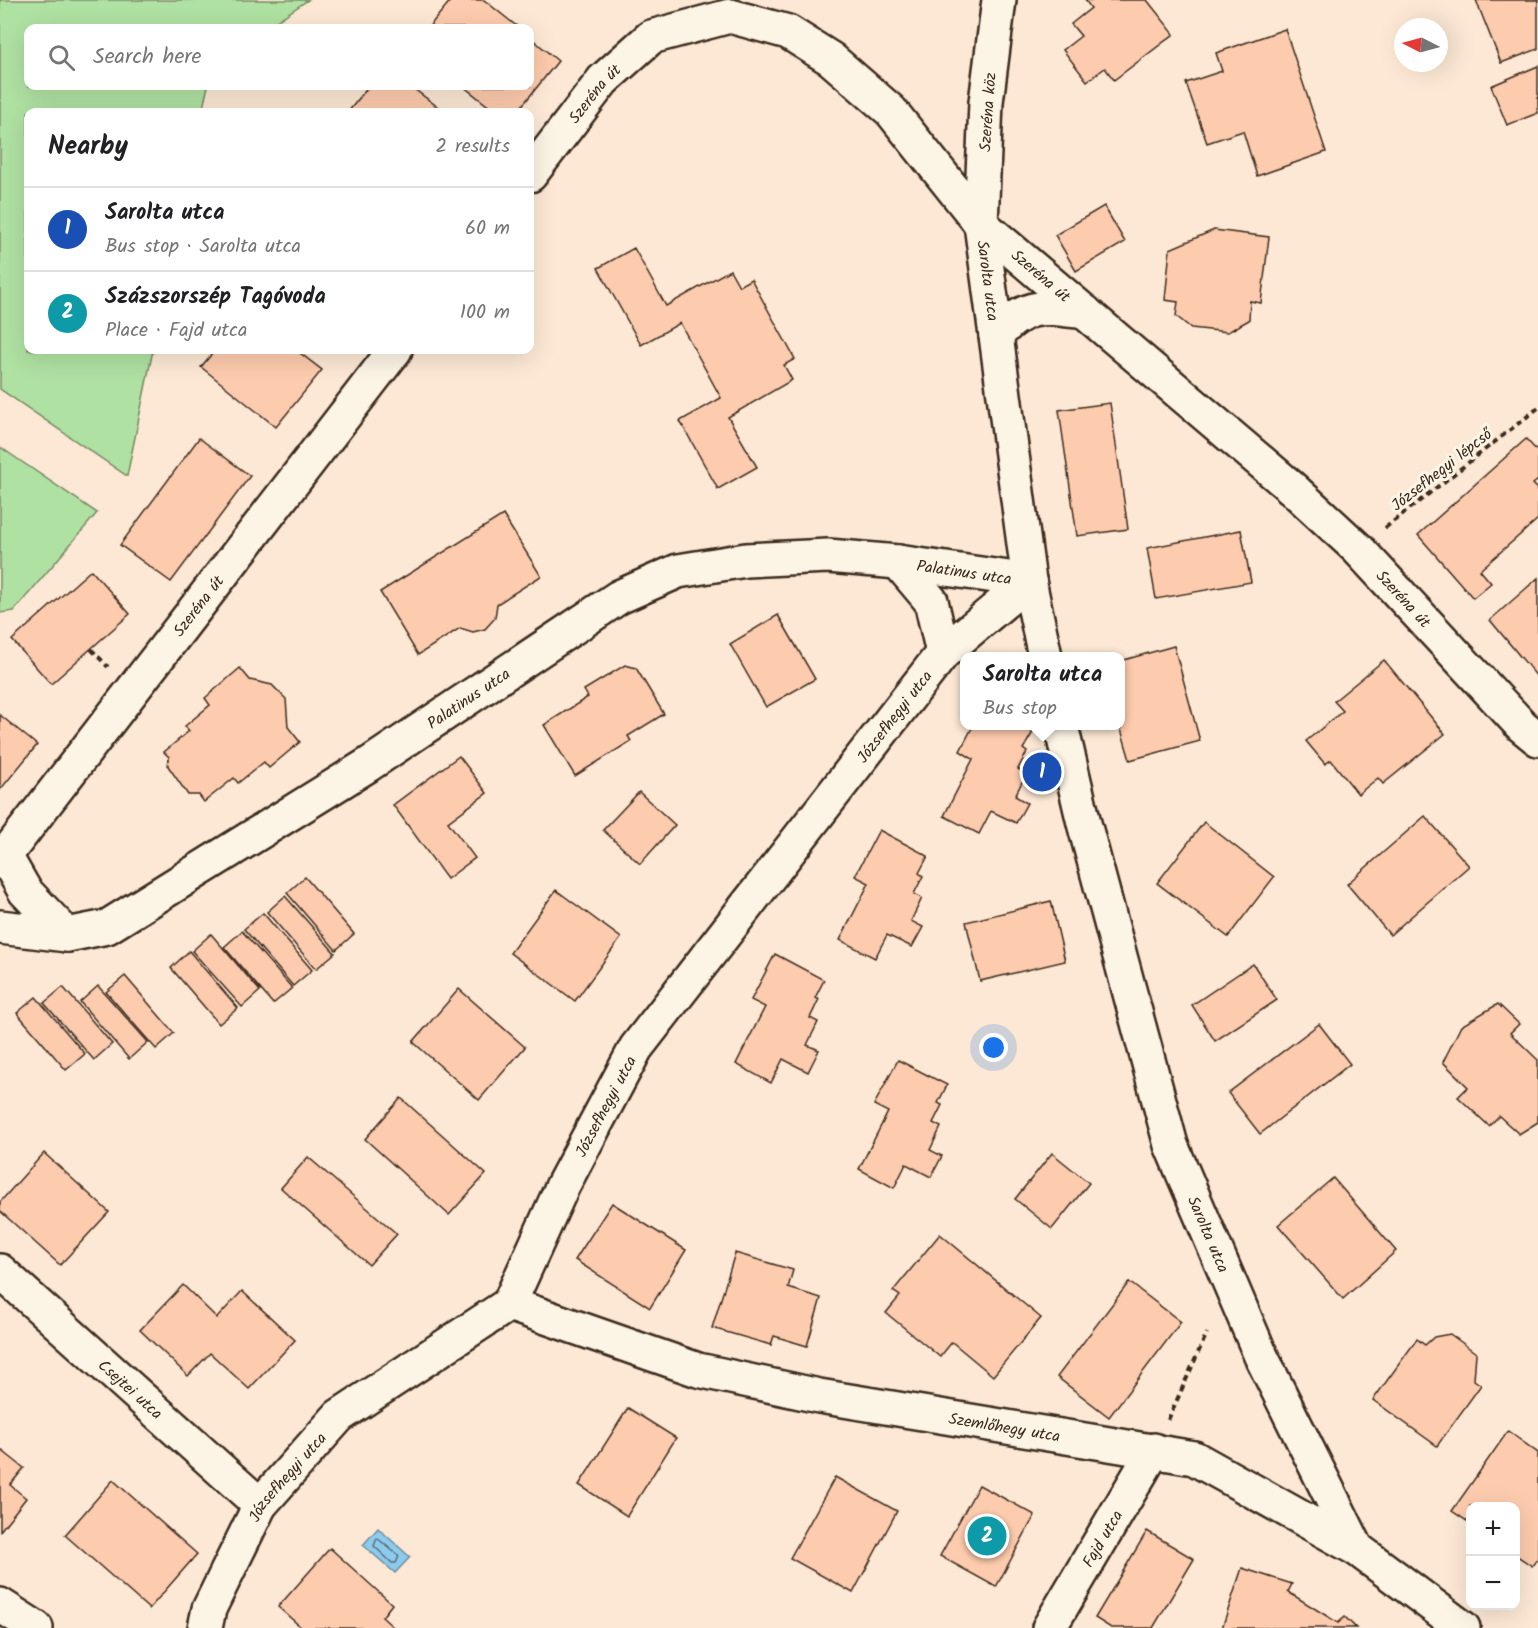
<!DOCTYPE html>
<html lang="en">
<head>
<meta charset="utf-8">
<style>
	body { margin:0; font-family:Kalam,sans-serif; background:#f2f2f2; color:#202124 }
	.controls { position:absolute; right:18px; bottom:18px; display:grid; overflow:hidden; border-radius:12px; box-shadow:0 6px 24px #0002 }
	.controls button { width:54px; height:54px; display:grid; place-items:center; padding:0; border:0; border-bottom:2px solid #e0e0e0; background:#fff; color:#202124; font:30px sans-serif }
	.compass { position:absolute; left:1394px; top:18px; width:54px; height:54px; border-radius:50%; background:#fff; box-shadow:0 6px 24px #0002; rotate:276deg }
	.you { position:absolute; left:994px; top:1048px; width:21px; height:21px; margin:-15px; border:4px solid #fff; border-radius:50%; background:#1a73e8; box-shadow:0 0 0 9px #1a73e833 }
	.badge { display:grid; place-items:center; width:39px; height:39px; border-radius:50%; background:#d1495b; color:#fff; font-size:20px; font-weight:700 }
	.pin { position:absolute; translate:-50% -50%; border:3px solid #fff; box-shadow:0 2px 6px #0006 }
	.popup { position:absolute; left:960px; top:652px; width:165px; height:78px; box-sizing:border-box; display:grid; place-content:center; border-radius:12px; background:#fff; filter:drop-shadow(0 2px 4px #0005); font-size:20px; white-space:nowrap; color:#757577 }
	.popup b { font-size:22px; color:#202124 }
	.popup::after { content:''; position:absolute; left:50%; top:100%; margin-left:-12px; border:12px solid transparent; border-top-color:#fff }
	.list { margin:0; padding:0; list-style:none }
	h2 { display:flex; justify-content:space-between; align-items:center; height:78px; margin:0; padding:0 24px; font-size:26px }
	h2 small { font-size:20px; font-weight:400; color:#757577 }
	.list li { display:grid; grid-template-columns:39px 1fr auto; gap:18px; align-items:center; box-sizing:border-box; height:84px; padding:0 24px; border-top:2px solid #e0e0e0 }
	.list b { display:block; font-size:22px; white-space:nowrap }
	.list p { margin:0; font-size:20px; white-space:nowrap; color:#757577 }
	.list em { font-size:20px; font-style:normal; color:#757577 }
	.icon { flex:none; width:33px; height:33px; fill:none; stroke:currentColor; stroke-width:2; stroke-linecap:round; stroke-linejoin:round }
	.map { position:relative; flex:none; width:1538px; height:1628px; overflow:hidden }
	.search { position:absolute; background:#fff; box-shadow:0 6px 24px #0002; left:24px; top:24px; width:510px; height:66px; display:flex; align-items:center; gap:15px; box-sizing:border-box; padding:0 21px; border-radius:12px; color:#757577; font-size:22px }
	.panel { position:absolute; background:#fff; box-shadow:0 6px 24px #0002; left:24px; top:108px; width:510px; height:246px; border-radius:12px }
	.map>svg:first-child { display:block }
</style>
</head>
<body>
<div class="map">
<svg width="1538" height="1628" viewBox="0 0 1538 1628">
	<rect width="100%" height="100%" fill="#fce8d4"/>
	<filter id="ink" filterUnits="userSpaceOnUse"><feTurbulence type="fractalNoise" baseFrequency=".0167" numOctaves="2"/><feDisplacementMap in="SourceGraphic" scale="12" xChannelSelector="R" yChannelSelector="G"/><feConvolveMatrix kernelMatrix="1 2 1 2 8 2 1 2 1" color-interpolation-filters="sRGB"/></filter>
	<g filter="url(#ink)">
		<g fill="#afe1a2" stroke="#758660" stroke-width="1.5">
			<polygon points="0,0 308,0 266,28 28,28 28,86 208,86 202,112 28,112 28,350 153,350 127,476 0,389"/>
			<polygon points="0,447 97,513 14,611 0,613"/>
		</g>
		<polygon fill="#8dcbee" stroke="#6c8b9b" stroke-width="1.5" points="378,1528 410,1557 395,1573 363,1545"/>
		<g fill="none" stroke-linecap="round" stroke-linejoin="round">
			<polygon stroke="#5c6a71" stroke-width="1.5" points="377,1538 399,1556 396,1563 392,1563 374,1546"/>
		</g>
		<g fill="#fdcbad" stroke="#3b2a1e" stroke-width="1.5">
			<polygon points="451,0 484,0 519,28 428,28"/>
			<polygon points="1085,0 1147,0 1174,34 1114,80 1105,68 1087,81 1063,50 1081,36 1071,24 1091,8"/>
			<polygon points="1476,0 1538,0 1538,49 1501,63"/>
			<polygon points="1285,29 1326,152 1257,176 1243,131 1207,143 1186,83 1222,71 1216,53"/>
			<polygon points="530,37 558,61 517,112 496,112 463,86 530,86"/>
			<polygon points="1538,66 1538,113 1507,125 1491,86"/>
			<polygon points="369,86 410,86 442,110 439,112 348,112"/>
			<polygon points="1104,206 1125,242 1076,271 1055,235"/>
			<polygon points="1214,230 1269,237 1261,303 1250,301 1249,320 1228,332 1191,328 1176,316 1178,302 1165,300 1170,249"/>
			<polygon points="634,248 666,306 730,270 739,286 751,279 795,359 784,365 792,380 728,417 757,467 718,489 680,421 721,398 680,323 641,345 598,268"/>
			<polygon points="215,350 296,350 322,370 276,427 201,367"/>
			<polygon points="1110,403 1128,529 1077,536 1059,410"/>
			<polygon points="199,438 250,476 171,582 120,545"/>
			<polygon points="1526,439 1538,452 1538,480 1533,484 1538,489 1538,519 1480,570 1491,583 1473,598 1418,535"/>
			<polygon points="503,515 541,576 497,604 495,618 485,629 473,632 460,628 418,655 380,592"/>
			<polygon points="1241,530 1251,582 1156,599 1147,548"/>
			<polygon points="91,570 130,614 51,684 12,640"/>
			<polygon points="1538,578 1538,678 1490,620"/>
			<polygon points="778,615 815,679 766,707 730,644"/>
			<polygon points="1174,646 1200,741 1130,760 1120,726 1120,661"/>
			<polygon points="1384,660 1445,734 1383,784 1378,778 1358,794 1331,760 1325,764 1306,741 1343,711 1334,701"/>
			<polygon points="625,665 636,668 664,714 628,736 631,741 575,776 544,725 588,697 584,690"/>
			<polygon points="240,668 250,680 272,685 286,699 288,727 300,742 269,768 264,762 238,783 234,778 204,802 199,795 188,795 168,766 169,757 164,752 189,731 185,726 210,705 205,698"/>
			<polygon points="0,715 37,745 0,790"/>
			<polygon points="973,726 1021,726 1033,732 1023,749 1027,752 1018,769 1026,774 1015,796 1027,803 1016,823 991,811 979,834 944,816 973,759 960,751"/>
			<polygon points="459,756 487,793 448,822 475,858 447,879 393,805"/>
			<polygon points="639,792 675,825 640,864 603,830"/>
			<polygon points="1425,816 1469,866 1390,935 1347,884"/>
			<polygon points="1204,822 1274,877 1228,937 1157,883"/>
			<polygon points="879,830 928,856 919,873 923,876 914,894 922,898 911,921 923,927 912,947 887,935 875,958 840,940 869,883 855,876"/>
			<polygon points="305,877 354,934 336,950 287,893"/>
			<polygon points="556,890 621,938 575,1001 510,953"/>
			<polygon points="285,896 335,953 316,969 267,912"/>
			<polygon points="1051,901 1065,961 980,981 966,922"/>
			<polygon points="263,913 312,970 293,986 244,929"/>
			<polygon points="242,931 292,988 273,1004 224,947"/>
			<polygon points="211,934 260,991 242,1007 192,951"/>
			<polygon points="189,951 238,1008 219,1024 171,968"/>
			<polygon points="775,954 824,980 815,998 819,999 810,1018 818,1022 807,1045 819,1050 808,1072 783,1059 771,1083 736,1064 765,1007 751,1000"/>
			<polygon points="1253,964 1277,1000 1215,1041 1192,1005"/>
			<polygon points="125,976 174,1033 156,1049 106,992"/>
			<polygon points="98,986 148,1042 129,1059 80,1002"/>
			<polygon points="63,987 112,1044 94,1060 44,1003"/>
			<polygon points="459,989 525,1047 479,1100 413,1042"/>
			<polygon points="36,997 85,1054 66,1070 17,1013"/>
			<polygon points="1498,1004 1519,1024 1510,1033 1538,1060 1538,1122 1519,1134 1499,1116 1489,1126 1458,1097 1468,1087 1443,1062 1461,1026"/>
			<polygon points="1319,1024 1350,1064 1260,1134 1228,1093"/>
			<polygon points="898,1060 947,1085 938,1103 942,1105 933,1123 941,1127 930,1150 942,1156 931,1177 906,1164 894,1188 859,1169 888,1112 874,1105"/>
			<polygon points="401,1098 486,1174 449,1215 365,1139"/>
			<polygon points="44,1153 109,1212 60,1265 0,1211 0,1202"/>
			<polygon points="1052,1153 1089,1183 1052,1229 1015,1199"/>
			<polygon points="308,1157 397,1234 369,1265 281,1188"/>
			<polygon points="1333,1178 1396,1251 1343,1299 1278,1225"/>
			<polygon points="612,1203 686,1250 650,1308 575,1260"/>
			<polygon points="940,1234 1041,1318 993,1376 952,1342 940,1357 886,1313 900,1296 893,1291"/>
			<polygon points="735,1253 793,1270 788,1288 821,1298 807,1346 774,1336 771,1345 712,1328"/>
			<polygon points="1129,1282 1181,1322 1109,1417 1057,1377"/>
			<polygon points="183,1285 217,1318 242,1291 295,1340 249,1389 210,1353 188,1376 140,1330"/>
			<polygon points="1450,1334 1476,1353 1474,1380 1481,1385 1437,1446 1373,1400 1417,1339 1425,1345 1434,1337"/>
			<polygon points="628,1408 676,1438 627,1516 579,1485"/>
			<polygon points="1508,1431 1538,1453 1538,1558 1532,1566 1516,1555 1516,1506 1470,1506 1470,1523 1452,1511"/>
			<polygon points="0,1449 24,1468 10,1485 26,1498 0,1531"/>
			<polygon points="835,1477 897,1511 853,1593 790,1558"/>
			<polygon points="113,1480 197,1554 149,1609 65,1535"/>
			<polygon points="979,1485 1035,1515 996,1587 940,1556"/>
			<polygon points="1147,1531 1194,1559 1153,1628 1111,1628 1095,1618"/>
			<polygon points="330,1548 392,1604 382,1617 394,1628 302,1628 278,1607"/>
			<polygon points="1242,1568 1292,1584 1288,1592 1338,1623 1345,1617 1356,1628 1222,1628"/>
		</g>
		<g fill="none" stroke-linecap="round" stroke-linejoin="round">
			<defs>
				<g id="minor">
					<path id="s1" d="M 999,0 L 986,102 L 981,224 L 1029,581 L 1045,656"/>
					<path id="s2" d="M 530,175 L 603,80 L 651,37 L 730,16 L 788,32 L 831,59 L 891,111 L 981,224 L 1293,489 L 1358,549 L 1522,726 L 1538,739"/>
					<path d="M 996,336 C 1026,302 1043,307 1085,312"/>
					<polyline points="898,562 931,601 943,653"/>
					<path id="s3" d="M 1061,726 L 1084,823 L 1171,1145 L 1261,1356 L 1357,1549"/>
					<polyline points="5,856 25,891 67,935"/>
					<path id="s4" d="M 0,862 L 395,350"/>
					<path id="s5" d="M 0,927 L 67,935 L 107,927 L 368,765 L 619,597 L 678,571 L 746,560 L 828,556 L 898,562 L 1029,581"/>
					<path id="s6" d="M 0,1271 L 260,1505"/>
					<path id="s7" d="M 509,1304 L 698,1370 L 819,1396 L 1194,1458 L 1357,1549 L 1463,1628"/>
					<polyline points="0,1605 36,1628"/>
					<path id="s8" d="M 205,1628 L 209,1609 L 260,1505 L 339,1416 L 509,1304 L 563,1185 L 636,1048 L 943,653 L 1029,581"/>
					<path id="s9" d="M 1049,1628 L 1154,1450"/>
				</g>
			</defs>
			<use href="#minor" stroke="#3b2a1e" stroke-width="38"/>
			<g stroke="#3b2a1e" stroke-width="4" stroke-dasharray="6 4.5" stroke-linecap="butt">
				<polyline points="1385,528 1538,408"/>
				<polyline points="91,649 108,667"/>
				<polyline points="1168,1420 1207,1333"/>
			</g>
			<use href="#minor" stroke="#fcf5e5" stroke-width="33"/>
		</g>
	</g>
	<g text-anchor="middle" stroke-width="6" stroke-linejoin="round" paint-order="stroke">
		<g font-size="16" fill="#3b2a1e" stroke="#fcf5e5">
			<text dy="6" stroke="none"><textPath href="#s2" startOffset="104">Szeréna út</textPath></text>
			<text transform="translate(987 112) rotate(-86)" y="6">Szeréna köz</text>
			<text dy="6" stroke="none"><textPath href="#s2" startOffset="680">Szeréna út</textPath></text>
			<text dy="6" stroke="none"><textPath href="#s1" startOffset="282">Sarolta utca</textPath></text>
			<text transform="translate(1441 469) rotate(-38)" y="6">Józsefhegyi lépcső</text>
			<text dy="6" stroke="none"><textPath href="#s5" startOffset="1070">Palatinus utca</textPath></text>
			<text dy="6" stroke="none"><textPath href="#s2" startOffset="1166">Szeréna út</textPath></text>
			<text dy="6" stroke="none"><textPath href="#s4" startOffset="324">Szeréna út</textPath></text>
			<text dy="6" stroke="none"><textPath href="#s5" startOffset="536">Palatinus utca</textPath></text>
			<text dy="6" stroke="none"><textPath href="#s8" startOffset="1164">Józsefhegyi utca</textPath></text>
			<text dy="6" stroke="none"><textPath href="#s8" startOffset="678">Józsefhegyi utca</textPath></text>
			<text dy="6" stroke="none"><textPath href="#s3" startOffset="530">Sarolta utca</textPath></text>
			<text dy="6" stroke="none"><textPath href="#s6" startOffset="176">Csejtei utca</textPath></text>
			<text dy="6" stroke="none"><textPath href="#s7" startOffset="512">Szemlőhegy utca</textPath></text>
			<text dy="6" stroke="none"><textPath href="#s8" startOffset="174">Józsefhegyi utca</textPath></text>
			<text dy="6" stroke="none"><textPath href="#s9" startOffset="104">Fajd utca</textPath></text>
		</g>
	</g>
</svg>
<div class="controls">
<button>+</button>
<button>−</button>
</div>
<svg class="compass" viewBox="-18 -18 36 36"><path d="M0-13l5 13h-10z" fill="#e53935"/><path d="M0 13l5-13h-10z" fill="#757577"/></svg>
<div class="you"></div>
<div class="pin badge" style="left:1042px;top:772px;background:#1a4fb4">1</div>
<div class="popup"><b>Sarolta utca</b>Bus stop</div>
<div class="pin badge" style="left:987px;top:1536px;background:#0f9aa8">2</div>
<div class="search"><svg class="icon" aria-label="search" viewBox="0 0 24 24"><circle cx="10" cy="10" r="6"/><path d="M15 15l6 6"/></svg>Search here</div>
<section class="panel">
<h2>Nearby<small>2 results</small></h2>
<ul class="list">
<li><span class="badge" style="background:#1a4fb4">1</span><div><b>Sarolta utca</b><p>Bus stop · Sarolta utca</p></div><em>60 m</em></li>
<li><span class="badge" style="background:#0f9aa8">2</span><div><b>Százszorszép Tagóvoda</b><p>Place · Fajd utca</p></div><em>100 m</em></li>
</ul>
</section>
</div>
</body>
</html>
